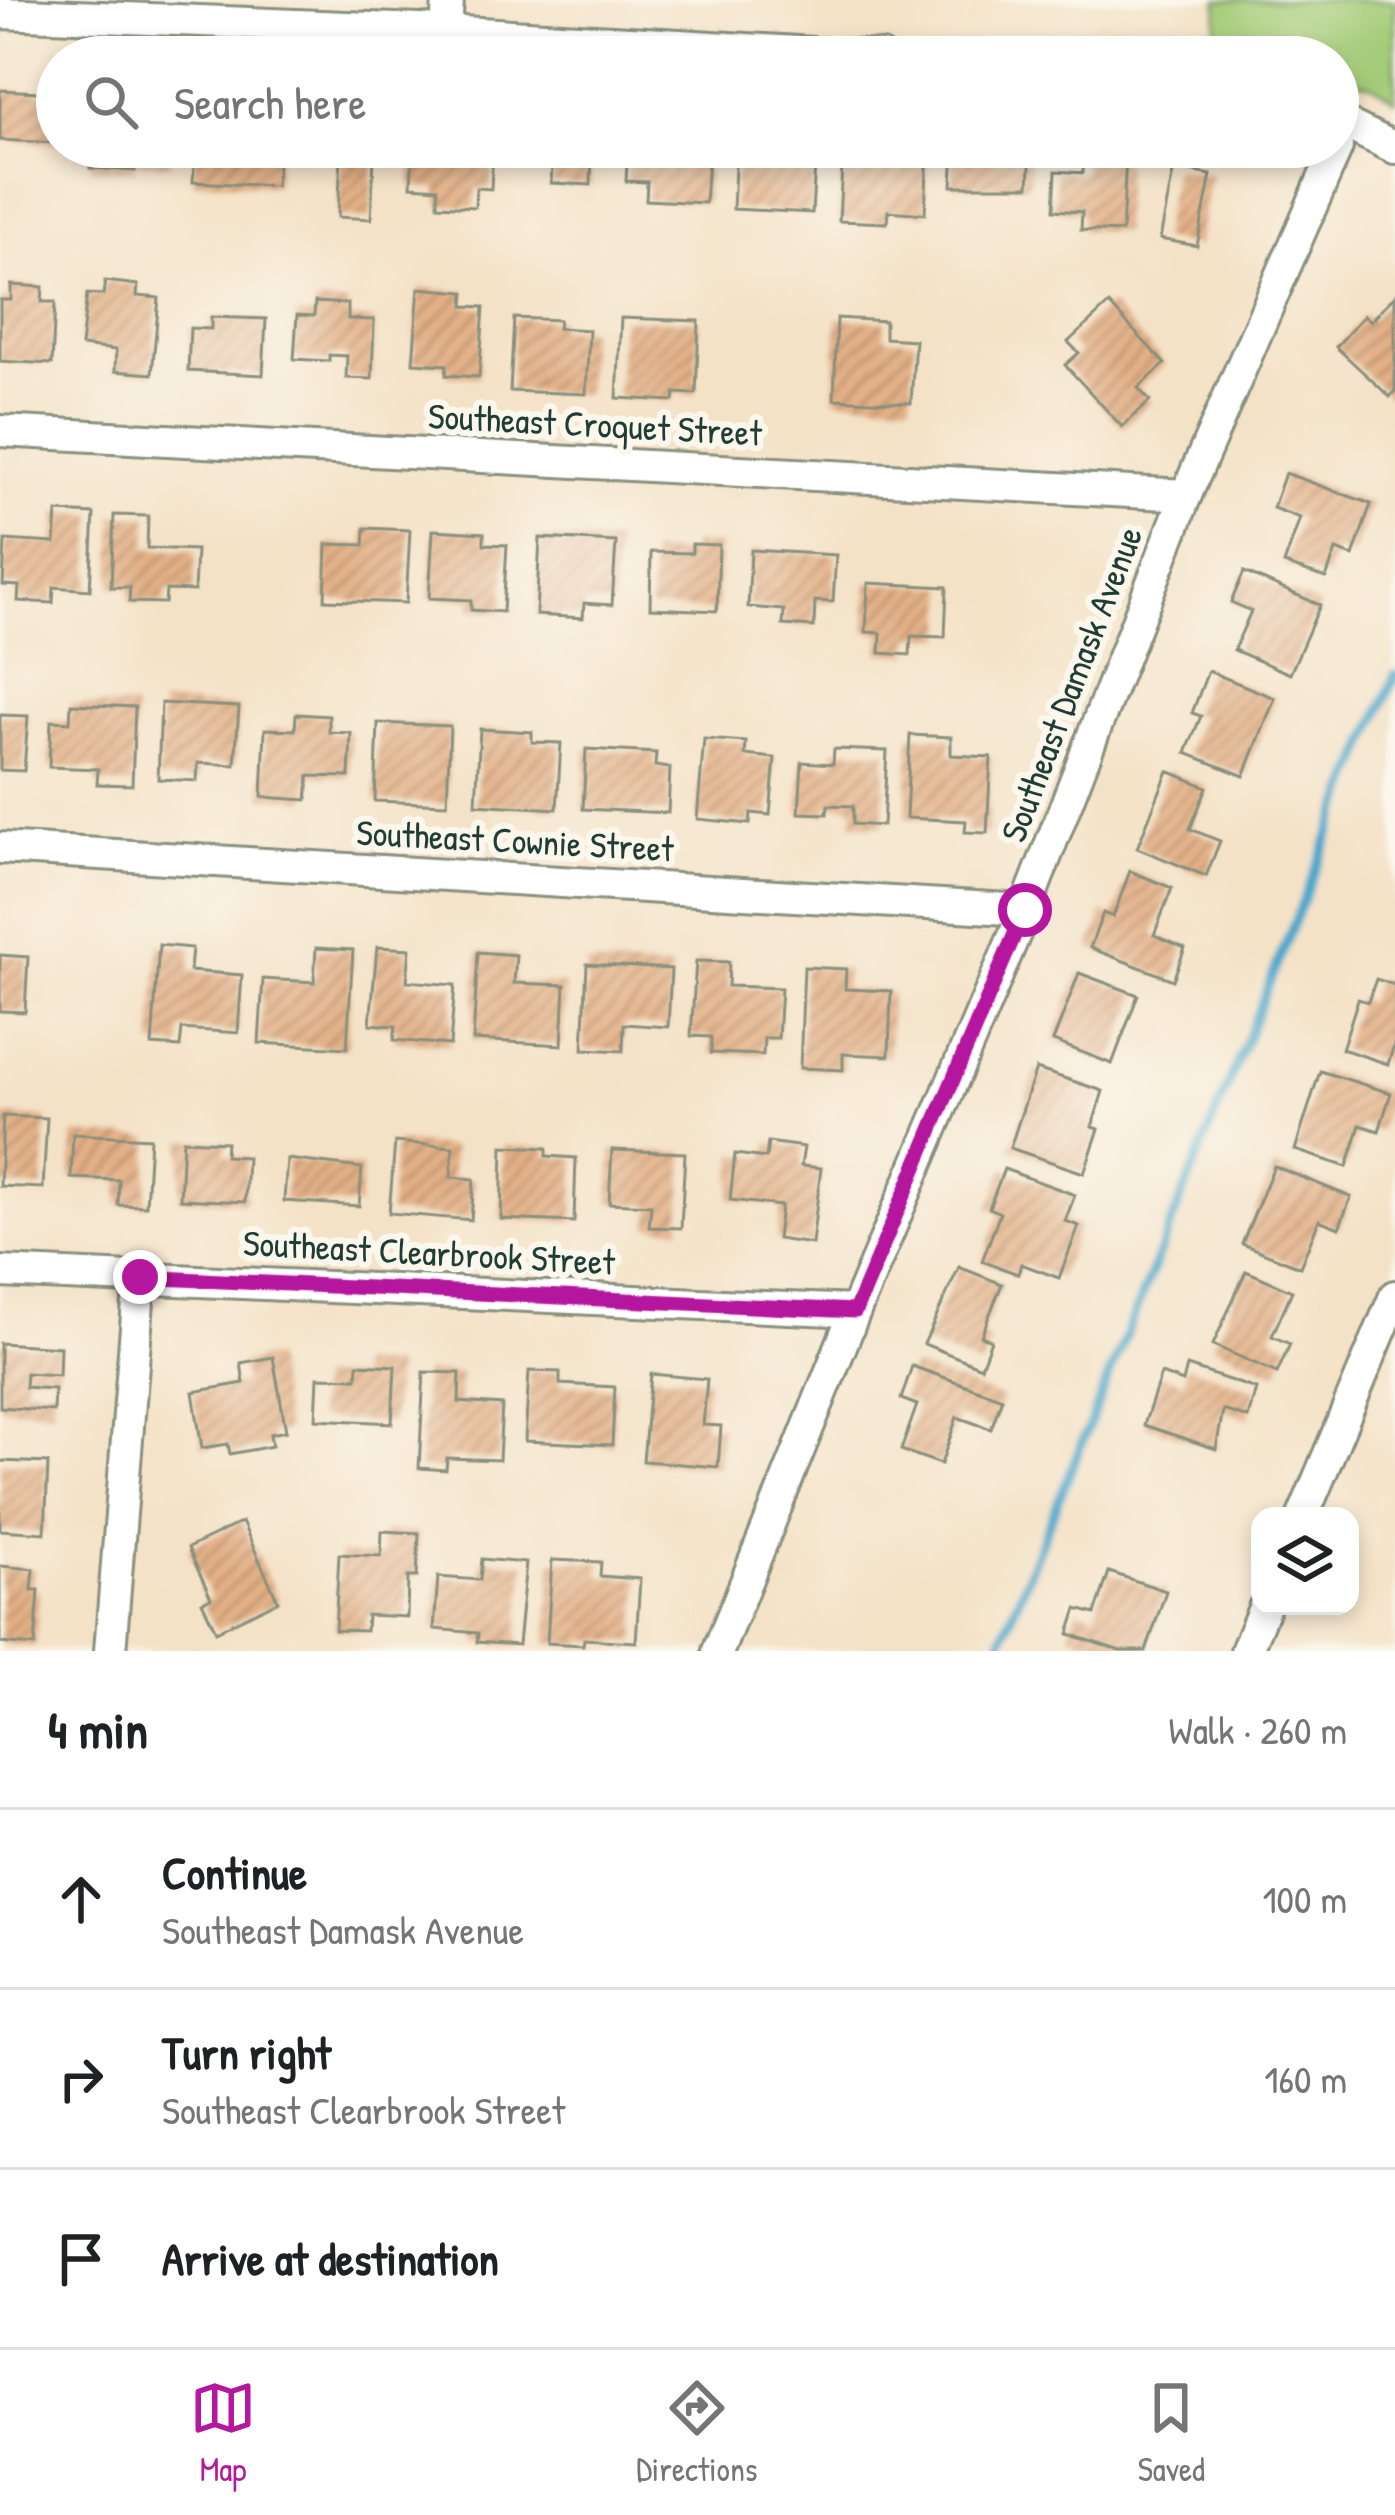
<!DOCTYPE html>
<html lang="en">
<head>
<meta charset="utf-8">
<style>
	body { margin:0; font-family:"Patrick Hand",sans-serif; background:#f2f2f2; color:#202124 }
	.controls { position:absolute; right:36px; bottom:36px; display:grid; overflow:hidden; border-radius:24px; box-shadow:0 6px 18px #0003 }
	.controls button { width:108px; height:108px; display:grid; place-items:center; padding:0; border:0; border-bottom:3px solid #e0e0e0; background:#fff; color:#202124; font:60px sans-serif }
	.stop { position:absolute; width:36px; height:36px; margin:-27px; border:9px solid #b5179e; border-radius:50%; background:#fff }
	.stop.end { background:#b5179e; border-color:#fff; box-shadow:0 3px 12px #0008 }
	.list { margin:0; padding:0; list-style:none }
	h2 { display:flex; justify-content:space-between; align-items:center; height:156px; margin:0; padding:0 48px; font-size:51px }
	h2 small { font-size:39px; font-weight:400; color:#757577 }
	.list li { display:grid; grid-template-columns:78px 1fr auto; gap:36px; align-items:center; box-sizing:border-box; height:180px; padding:0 48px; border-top:3px solid #e0e0e0 }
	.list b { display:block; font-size:45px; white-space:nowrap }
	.list p { margin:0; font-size:39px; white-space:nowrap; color:#757577 }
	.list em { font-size:39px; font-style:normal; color:#757577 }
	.icon { flex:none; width:66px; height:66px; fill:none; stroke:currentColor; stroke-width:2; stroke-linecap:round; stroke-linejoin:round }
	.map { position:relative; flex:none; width:1395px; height:1651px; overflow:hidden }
	.search { position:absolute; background:#fff; box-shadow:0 6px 18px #0003; left:36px; right:36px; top:36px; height:132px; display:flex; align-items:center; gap:30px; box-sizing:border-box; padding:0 42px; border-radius:66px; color:#757577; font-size:45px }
	.sheet { height:696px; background:#fff }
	nav { display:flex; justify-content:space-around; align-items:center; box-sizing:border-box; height:168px; border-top:3px solid #e0e0e0; background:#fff; font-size:33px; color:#757577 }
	nav a { display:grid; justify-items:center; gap:6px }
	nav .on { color:#b5179e }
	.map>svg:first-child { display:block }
</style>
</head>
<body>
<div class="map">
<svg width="1395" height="1651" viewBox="0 0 1395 1651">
	<defs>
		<pattern id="building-hatch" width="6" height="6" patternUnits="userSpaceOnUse" patternTransform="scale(3)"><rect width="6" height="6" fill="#e4b086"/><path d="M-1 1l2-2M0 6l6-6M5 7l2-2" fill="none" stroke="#b8906e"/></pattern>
	</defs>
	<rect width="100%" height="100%" fill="#fbf7ec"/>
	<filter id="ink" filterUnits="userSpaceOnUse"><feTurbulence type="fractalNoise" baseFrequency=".00833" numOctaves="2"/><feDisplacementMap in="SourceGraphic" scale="24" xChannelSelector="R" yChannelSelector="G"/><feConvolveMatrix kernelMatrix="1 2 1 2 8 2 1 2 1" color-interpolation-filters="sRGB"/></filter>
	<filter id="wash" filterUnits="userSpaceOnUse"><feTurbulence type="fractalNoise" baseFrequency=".004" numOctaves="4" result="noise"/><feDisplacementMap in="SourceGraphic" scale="48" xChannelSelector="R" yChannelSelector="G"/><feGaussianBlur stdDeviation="2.7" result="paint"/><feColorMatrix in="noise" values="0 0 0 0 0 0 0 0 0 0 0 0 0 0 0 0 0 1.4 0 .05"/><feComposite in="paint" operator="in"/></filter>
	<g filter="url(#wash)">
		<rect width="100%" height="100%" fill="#f4e2c7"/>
		<polygon fill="#a3cb76" stroke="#618455" stroke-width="3" points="1218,0 1395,0 1395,100 1373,85 1338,75 1338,57 1278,57 1216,39"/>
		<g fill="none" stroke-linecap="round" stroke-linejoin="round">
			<polyline stroke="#4ea8cb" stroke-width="9" points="997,1651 1395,675"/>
		</g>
		<g id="blocks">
			<g fill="url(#building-hatch)">
				<polygon points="0,90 57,93 57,143 0,140"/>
				<polygon points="92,147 170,147 170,165 135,163 135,171 90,168"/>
				<polygon points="195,147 279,147 276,186 193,182"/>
				<polygon points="413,147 493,148 491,189 476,188 475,207 438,205 438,188 411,186"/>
				<polygon points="527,147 592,147 591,185 551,183 552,168 526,167"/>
				<polygon points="628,147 709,147 705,203 646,200 647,182 626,181"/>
				<polygon points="736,147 816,147 812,213 733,209"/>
				<polygon points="843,147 928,147 925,214 888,211 887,223 839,221"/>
				<polygon points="954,147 1031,147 1029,186 952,186"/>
				<polygon points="341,156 374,158 371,219 338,217"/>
				<polygon points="1084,156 1126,158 1122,232 1081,230 1082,212 1054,210 1056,171 1083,173"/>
				<polygon points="1174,168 1211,175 1197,246 1160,239"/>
				<polygon points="105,281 138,285 137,296 159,298 152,374 115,371 116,350 81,346 87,294 103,295"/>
				<polygon points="11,285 43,287 42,302 55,302 52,364 0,361 0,300 11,300"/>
				<polygon points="419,288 465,292 464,306 484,307 479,377 446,375 447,365 413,363"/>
				<polygon points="1395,295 1395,391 1390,397 1336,347 1364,315 1371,321"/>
				<polygon points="315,302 348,304 348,319 374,320 372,379 346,378 347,356 329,355 329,361 294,359 297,315 314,316"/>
				<polygon points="1109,304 1165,364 1138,388 1150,401 1122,427 1065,365 1079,353 1068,342"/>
				<polygon points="211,317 266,319 263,375 188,371 190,328 211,329"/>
				<polygon points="514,318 559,320 558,328 589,330 586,394 510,391"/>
				<polygon points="621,318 699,321 696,394 675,393 674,401 617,398"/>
				<polygon points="837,318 885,321 885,338 915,340 911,403 834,399"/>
				<polygon points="1285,473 1371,504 1353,556 1336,550 1326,578 1284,564 1300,518 1273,508"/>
				<polygon points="57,512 94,514 90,590 54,587 53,603 18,601 19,586 3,585 5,540 55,543"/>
				<polygon points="114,515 148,516 147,548 196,550 194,591 166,590 165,603 129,602 130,587 111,587"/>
				<polygon points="365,528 410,530 406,603 325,600 327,544 364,545"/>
				<polygon points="433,530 484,533 484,544 507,545 503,612 471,610 471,600 429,598"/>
				<polygon points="540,538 616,542 612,605 584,603 583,618 536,615"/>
				<polygon points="692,544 719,545 717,611 650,608 651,552 692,553"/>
				<polygon points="751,550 836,555 833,602 815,601 814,627 783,625 784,610 748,607"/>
				<polygon points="1244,572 1320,605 1290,674 1234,650 1251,611 1231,602"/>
				<polygon points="868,583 947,587 945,637 911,636 910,655 880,653 881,633 866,632"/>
				<polygon points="1208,671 1275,698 1244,776 1186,753 1201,716 1192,713"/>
				<polygon points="161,703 239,707 235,765 198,763 197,781 158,779"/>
				<polygon points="71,704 135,707 132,785 97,784 98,769 49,767 51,721 70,722"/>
				<polygon points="296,714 329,716 329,732 351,733 349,777 309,776 307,800 262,797 265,729 295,730"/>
				<polygon points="0,715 28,716 24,771 0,770"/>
				<polygon points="378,723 450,726 447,804 375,801"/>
				<polygon points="480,729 532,732 532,742 561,743 557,809 476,804"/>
				<polygon points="910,735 951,737 951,755 991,757 987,833 965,832 966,821 906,818"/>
				<polygon points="704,739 746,742 745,755 775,758 770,815 751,813 750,824 697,819"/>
				<polygon points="586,749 656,753 655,766 670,768 668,813 583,809"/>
				<polygon points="834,749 887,751 883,826 853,824 853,806 828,805 827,814 799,813 802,762 833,764"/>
				<polygon points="1168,771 1207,787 1190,829 1220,841 1206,876 1137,848"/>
				<polygon points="1130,871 1172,888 1154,935 1185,948 1173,980 1090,948 1103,913 1113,917"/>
				<polygon points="159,945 192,948 190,971 242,975 238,1033 182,1029 180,1047 152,1045"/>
				<polygon points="377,947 410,949 407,981 455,985 450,1045 394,1040 396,1026 370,1024"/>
				<polygon points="316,948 353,950 347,1048 259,1043 263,979 314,982"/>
				<polygon points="478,952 516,955 514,983 565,985 562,1045 473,1040"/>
				<polygon points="0,955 28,957 25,1012 0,1011"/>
				<polygon points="696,961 729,962 728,986 781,988 778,1038 764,1038 763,1055 711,1053 711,1037 691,1036"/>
				<polygon points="587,964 671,969 668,1027 624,1024 623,1051 583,1049"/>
				<polygon points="804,967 846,969 845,989 891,991 889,1056 843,1054 843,1070 800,1068"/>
				<polygon points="1079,973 1138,995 1112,1064 1053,1041"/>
				<polygon points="1376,979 1395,985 1395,1042 1388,1064 1342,1049 1358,999 1368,1002"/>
				<polygon points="1036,1069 1103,1091 1092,1127 1099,1129 1084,1173 1010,1148"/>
				<polygon points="1320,1071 1391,1093 1379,1131 1360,1125 1347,1167 1295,1150"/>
				<polygon points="3,1116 47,1118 43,1188 0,1186"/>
				<polygon points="73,1134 150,1138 146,1206 118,1205 119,1180 71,1178"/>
				<polygon points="183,1140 226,1142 225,1156 247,1157 245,1202 180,1199"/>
				<polygon points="395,1142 453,1147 451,1177 474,1179 471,1220 389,1213"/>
				<polygon points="768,1142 804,1147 801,1166 821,1168 812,1244 777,1239 781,1206 730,1200 735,1154 766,1158"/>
				<polygon points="503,1146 547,1148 547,1156 576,1158 574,1222 501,1219"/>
				<polygon points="612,1150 685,1153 681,1228 649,1227 651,1205 609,1203"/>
				<polygon points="287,1159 362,1168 359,1206 284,1201"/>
				<polygon points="1274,1166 1351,1197 1339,1228 1319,1220 1300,1267 1242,1244"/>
				<polygon points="1004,1169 1075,1195 1065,1221 1079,1226 1059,1278 1021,1264 1018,1274 982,1261 1000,1213 989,1208"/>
				<polygon points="959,1267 1002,1284 981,1336 991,1340 981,1367 924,1344"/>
				<polygon points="1246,1271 1292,1291 1272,1336 1290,1344 1277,1373 1213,1345"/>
				<polygon points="0,1343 60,1347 59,1375 26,1373 25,1387 54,1389 53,1411 0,1407"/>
				<polygon points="273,1357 286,1431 270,1434 272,1446 230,1454 228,1444 202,1448 193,1392 244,1383 241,1363"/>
				<polygon points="358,1364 395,1366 392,1423 316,1419 318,1377 357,1378"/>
				<polygon points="912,1366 1002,1398 991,1429 957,1417 941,1464 901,1450 917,1405 901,1399"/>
				<polygon points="1187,1366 1256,1389 1248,1418 1223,1410 1216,1449 1144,1425 1161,1374 1183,1382"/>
				<polygon points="529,1371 560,1372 560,1384 615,1387 612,1445 525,1441"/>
				<polygon points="424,1372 460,1373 459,1402 502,1405 499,1460 447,1458 446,1470 419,1468"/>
				<polygon points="651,1374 707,1379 703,1425 721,1426 718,1467 643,1461"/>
				<polygon points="0,1461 48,1463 45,1533 0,1530"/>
				<polygon points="242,1522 278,1601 216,1631 202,1602 211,1598 188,1548"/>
				<polygon points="382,1531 419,1533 417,1577 408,1577 407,1617 367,1615 366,1631 335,1630 339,1554 381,1556"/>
				<polygon points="482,1559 526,1563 518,1645 477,1642 478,1633 434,1629 438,1577 480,1580"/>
				<polygon points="552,1560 601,1562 600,1576 640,1579 636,1642 584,1639 583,1645 547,1643"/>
				<polygon points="0,1566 34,1569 32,1590 39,1590 35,1646 0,1643"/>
				<polygon points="1109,1572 1166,1591 1146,1651 1120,1651 1069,1634 1077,1609 1095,1614"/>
			</g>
		</g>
	</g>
	<g filter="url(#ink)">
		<use href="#blocks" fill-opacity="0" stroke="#8a907e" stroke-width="3"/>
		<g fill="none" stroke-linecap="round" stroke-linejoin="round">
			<defs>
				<g id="street">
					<polyline points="0,13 446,31 881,57"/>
					<polyline points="446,31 448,0"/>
					<polyline points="1338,120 1395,148"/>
					<polyline points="0,431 1186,495"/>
					<polyline points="0,848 1025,910"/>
					<polyline points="0,1272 855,1311"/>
					<polyline points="1303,1516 1395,1296"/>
					<polyline points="110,1651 140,1277"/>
					<polyline points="718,1651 855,1311 1025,910 1186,495 1337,147"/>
					<polyline points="1246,1651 1265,1606"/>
				</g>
			</defs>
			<use href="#street" stroke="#8a907e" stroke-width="36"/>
			<use href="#street" stroke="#fff" stroke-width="30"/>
		</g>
	</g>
	<g fill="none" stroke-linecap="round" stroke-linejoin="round" filter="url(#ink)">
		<polyline stroke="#b5179e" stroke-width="15" points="140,1277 855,1311 1025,910"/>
	</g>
	<g text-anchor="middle" stroke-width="12" stroke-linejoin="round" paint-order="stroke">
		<g font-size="36" fill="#1f3d34" stroke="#fbf7ec">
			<text transform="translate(595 424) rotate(3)" y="13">Southeast Croquet Street</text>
			<text transform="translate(1071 684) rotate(-69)" y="13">Southeast Damask Avenue</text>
			<text transform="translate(515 840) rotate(3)" y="13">Southeast Cownie Street</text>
			<text transform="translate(429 1252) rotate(3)" y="13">Southeast Clearbrook Street</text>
		</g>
	</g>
</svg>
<div class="controls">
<button><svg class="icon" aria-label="layers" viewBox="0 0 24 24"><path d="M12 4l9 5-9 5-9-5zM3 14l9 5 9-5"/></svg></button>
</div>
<div class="stop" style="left:1025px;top:910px"></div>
<div class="stop end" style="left:140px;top:1277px"></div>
<div class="search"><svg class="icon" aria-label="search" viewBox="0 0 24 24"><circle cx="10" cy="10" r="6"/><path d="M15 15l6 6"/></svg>Search here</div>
</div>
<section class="sheet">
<h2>4 min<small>Walk · 260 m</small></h2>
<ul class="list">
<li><svg class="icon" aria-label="ahead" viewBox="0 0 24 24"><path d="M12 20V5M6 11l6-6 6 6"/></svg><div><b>Continue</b><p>Southeast Damask Avenue</p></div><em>100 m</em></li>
<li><svg class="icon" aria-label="right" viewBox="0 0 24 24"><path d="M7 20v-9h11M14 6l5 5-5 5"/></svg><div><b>Turn right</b><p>Southeast Clearbrook Street</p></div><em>160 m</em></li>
<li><svg class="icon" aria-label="arrive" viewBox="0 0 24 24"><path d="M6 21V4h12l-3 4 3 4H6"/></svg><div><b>Arrive at destination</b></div></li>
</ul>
</section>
<nav>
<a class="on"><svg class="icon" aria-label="map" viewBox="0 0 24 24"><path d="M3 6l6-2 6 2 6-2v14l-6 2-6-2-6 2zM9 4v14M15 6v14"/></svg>Map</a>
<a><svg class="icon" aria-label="directions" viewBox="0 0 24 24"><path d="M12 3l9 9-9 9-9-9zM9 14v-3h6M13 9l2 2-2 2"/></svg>Directions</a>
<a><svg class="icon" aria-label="saved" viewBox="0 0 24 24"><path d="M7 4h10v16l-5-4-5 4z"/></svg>Saved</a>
</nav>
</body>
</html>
